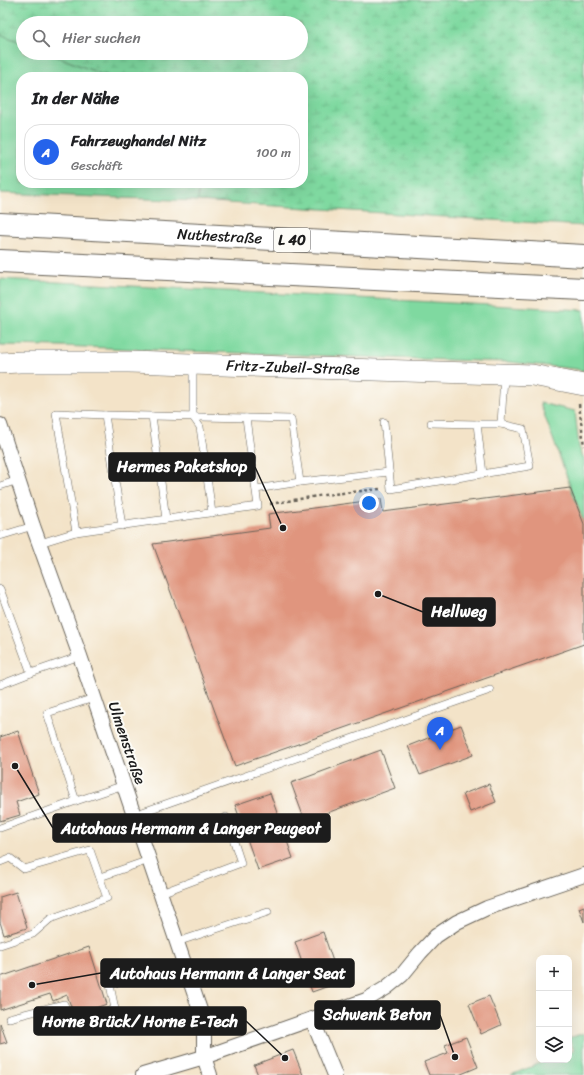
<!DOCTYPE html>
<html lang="de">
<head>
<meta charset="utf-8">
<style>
	body { margin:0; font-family:Sriracha,sans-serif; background:#f6f6f6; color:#202124 }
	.controls { position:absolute; right:12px; bottom:12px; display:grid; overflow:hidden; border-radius:8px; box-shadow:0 4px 16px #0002 }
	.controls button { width:36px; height:36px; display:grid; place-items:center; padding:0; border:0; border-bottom:1px solid #e0e0e0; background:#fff; color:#202124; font:20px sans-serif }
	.you { position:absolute; left:369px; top:503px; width:14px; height:14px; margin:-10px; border:3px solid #fff; border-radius:50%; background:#1a73e8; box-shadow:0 0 0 6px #1a73e833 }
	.badge { display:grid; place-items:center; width:26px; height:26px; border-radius:50%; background:#2563eb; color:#fff; font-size:13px; font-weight:700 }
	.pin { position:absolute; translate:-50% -33px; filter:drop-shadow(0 1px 2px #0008) }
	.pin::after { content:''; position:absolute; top:21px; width:14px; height:12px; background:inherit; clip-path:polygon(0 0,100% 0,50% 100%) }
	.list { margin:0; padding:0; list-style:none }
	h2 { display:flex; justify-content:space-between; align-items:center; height:52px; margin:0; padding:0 16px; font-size:17px }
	h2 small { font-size:13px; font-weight:400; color:#757577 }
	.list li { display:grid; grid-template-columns:26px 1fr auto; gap:12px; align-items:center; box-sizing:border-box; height:56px; margin:0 8px 8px; padding:0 8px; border:1px solid #e0e0e0; border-radius:16px }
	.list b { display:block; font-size:15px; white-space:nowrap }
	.list p { margin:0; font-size:13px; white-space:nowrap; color:#757577 }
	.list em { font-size:13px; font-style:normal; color:#757577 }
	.icon { flex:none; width:22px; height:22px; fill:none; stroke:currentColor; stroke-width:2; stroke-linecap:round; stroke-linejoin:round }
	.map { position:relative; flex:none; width:584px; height:1075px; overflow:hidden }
	.search { position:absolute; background:#fff; box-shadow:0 4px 16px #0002; left:16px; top:16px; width:292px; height:44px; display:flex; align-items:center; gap:10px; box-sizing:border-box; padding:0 14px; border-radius:22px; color:#757577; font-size:15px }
	.panel { position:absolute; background:#fff; box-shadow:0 4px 16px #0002; left:16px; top:72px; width:292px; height:116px; border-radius:16px }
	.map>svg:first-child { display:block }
</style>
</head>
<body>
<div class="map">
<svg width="584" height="1075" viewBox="0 0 584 1075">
	<defs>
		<pattern id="wetland-marsh" width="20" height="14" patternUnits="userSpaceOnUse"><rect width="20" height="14" fill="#7fd9a0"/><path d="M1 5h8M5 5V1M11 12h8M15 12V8" fill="none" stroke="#6dba89"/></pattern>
	</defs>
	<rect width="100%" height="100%" fill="#fdfcf7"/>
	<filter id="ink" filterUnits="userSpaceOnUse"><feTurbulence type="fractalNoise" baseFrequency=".025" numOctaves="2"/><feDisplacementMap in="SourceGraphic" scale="8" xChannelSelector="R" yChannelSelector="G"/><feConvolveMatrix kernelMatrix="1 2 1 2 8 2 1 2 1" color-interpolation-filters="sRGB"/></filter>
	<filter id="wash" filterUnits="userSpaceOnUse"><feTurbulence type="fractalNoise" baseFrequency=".012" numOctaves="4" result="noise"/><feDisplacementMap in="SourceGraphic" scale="16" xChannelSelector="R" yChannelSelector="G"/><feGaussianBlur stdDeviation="0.9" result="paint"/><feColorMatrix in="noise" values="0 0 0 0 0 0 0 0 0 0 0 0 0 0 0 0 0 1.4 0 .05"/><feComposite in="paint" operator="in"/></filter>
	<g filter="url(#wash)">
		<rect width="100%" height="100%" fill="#f3e3c8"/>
		<g fill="#7fd9a0" stroke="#4e7a5e">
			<polygon points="0,34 23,43 23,53 48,53 109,77 21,77 21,183 199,183 198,201 0,193"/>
			<polygon points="0,279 584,310 584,371 576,369 509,362 182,351 61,346 0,345"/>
			<polygon points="540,403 575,411 579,447 584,459 584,524"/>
			<polygon points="584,1033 584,1075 511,1075 548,1060 569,1060 569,1052 574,1050 569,1038"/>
		</g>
		<polygon fill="url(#wetland-marsh)" stroke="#4e7a5e" points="0,0 584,0 584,226 198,201 199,183 303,183 303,77 109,77 48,53 301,53 301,23 23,23 23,43 0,34"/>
		<g id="blocks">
			<g fill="#e0957e">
				<polygon points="570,488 584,524 584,644 235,766 153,544 270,528 268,514 381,499 383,512"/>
				<polygon points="461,725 473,755 420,775 408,746"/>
				<polygon points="18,731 39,794 16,802 20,815 0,821 0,737"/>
				<polygon points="381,750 395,788 305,821 291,783"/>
				<polygon points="489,784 496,802 470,812 463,794"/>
				<polygon points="270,793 293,858 258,870 235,805"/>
				<polygon points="16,892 27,928 4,935 0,922 0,897"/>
				<polygon points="584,906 584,922 579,908"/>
				<polygon points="323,932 340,982 312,992 295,942"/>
				<polygon points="89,947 107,1004 74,1015 67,995 53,1001 50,994 0,1010 0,977"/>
				<polygon points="489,996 501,1025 481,1034 469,1004"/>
				<polygon points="0,1023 7,1042 0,1044"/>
				<polygon points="466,1037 478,1067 459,1075 429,1075 424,1062 448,1053 445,1045"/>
				<polygon points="293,1050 303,1075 258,1075 254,1065"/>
			</g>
		</g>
	</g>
	<g filter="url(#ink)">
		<use href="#blocks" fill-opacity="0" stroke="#676258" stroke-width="1"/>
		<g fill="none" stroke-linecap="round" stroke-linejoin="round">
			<defs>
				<g id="lane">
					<polyline points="193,366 193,417 200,427 212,513"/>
					<polyline points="105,415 152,416 166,519"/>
					<polyline points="152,416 291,419 300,482"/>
					<polyline points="384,422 391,489 530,466 523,429 501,424 477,424"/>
					<polyline points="431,423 477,424 483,474"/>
					<polyline points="501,424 504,377"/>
					<polyline points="0,486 18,480"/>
					<polyline points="256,489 300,482 389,472"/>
					<polyline points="76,532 56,413 105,415 122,526"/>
					<polyline points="0,536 33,526"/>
					<polyline points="40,543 76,532 258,506 246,418"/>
					<polyline points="0,589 31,673 80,656"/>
					<polyline points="0,685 31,673"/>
					<polyline points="94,698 47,713 76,801 124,785"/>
					<polyline points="134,815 490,690"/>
					<polyline points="0,828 76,801"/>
					<polyline points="0,862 10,858 24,869 90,850 107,898 50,919 33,934 0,945"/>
					<polyline points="100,877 149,860"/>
					<polyline points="161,893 241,863 226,817"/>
					<polyline points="177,942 268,912"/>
					<polyline points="9,1018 64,1004 71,1023 115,1009 110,985 184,961"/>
				</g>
				<g id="street">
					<polyline points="0,425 33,526 80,656 202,1016 204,1032 204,1057 210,1075"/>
					<polyline points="312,1019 335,1075"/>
					<polyline points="143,1075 204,1057 366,1000 386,988 402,975 420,953 436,936 457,922 487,908 584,875"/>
				</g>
				<g id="secondary">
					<path id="s1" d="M 0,363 L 20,362 L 129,362 L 532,375 L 584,385"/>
				</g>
				<g id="highway">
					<path id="s2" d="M 0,224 L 584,256"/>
					<polyline points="0,261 584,289"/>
				</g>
			</defs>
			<use href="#lane" stroke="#676258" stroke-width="8"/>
			<use href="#street" stroke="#676258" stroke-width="16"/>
			<use href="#secondary" stroke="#676258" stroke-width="22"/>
			<use href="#highway" stroke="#676258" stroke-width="24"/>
			<g stroke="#676258" stroke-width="2.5" stroke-dasharray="3 3" stroke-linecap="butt">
				<polyline points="579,404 584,446"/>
				<polyline points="270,504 324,495 380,489"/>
			</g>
			<use href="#lane" stroke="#fff" stroke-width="7"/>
			<use href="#street" stroke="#fff" stroke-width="14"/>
			<use href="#secondary" stroke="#fff" stroke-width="21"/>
			<use href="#highway" stroke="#fff" stroke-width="22"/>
		</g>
	</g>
	<g text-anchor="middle" stroke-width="4" stroke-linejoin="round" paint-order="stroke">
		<rect fill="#fdfcf7" stroke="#605f5e" stroke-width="1" x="274" y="228" width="36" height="24" rx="3"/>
		<g font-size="14" font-weight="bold" fill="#1c1c1c">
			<text x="292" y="245">L 40</text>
		</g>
		<g font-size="15" fill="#1c1c1c" stroke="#fdfcf7">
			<text dy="5" stroke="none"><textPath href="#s2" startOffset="220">Nuthestraße</textPath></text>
			<text dy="5" stroke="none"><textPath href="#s1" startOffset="293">Fritz-Zubeil-Straße</textPath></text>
			<text transform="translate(127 743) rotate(71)" y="5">Ulmenstraße</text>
		</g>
	</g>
	<path fill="none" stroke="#1c1c1c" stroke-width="1.5" d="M283 528L255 467M378 594L423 612M15 766L53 828M32 985L101 973M455 1057L440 1015M285 1058L246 1021"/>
	<g fill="#1c1c1c" stroke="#fdfcf7" stroke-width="1.5">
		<circle cx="283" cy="528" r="4"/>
		<circle cx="378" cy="594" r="4"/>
		<circle cx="15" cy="766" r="4"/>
		<circle cx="32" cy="985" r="4"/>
		<circle cx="455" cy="1057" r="4"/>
		<circle cx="285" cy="1058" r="4"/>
	</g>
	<g fill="#1c1c1c" stroke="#1c1c1c" stroke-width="1.5">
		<rect x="109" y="453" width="146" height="28" rx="4"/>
		<rect x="423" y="598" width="72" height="28" rx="4"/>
		<rect x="53" y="814" width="277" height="28" rx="4"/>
		<rect x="101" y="959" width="253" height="28" rx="4"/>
		<rect x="315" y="1001" width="125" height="28" rx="4"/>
		<rect x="34" y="1007" width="212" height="28" rx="4"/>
	</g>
	<g font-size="16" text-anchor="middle" font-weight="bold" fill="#fff">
		<text x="182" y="472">Hermes Paketshop</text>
		<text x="459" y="617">Hellweg</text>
		<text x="191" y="834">Autohaus Hermann &amp; Langer Peugeot</text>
		<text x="228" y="979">Autohaus Hermann &amp; Langer Seat</text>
		<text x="377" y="1020">Schwenk Beton</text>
		<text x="140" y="1027">Horne Brück/ Horne E-Tech</text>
	</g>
</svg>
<div class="controls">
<button>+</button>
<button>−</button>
<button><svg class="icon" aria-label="layers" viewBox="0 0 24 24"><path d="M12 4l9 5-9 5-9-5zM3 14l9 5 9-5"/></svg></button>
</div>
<div class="you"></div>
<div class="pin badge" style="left:440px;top:750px">A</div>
<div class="search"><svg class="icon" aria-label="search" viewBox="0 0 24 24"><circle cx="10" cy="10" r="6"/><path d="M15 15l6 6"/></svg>Hier suchen</div>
<section class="panel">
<h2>In der Nähe<small></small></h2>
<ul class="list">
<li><span class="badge">A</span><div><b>Fahrzeughandel Nitz</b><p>Geschäft</p></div><em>100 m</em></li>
</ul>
</section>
</div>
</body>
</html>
